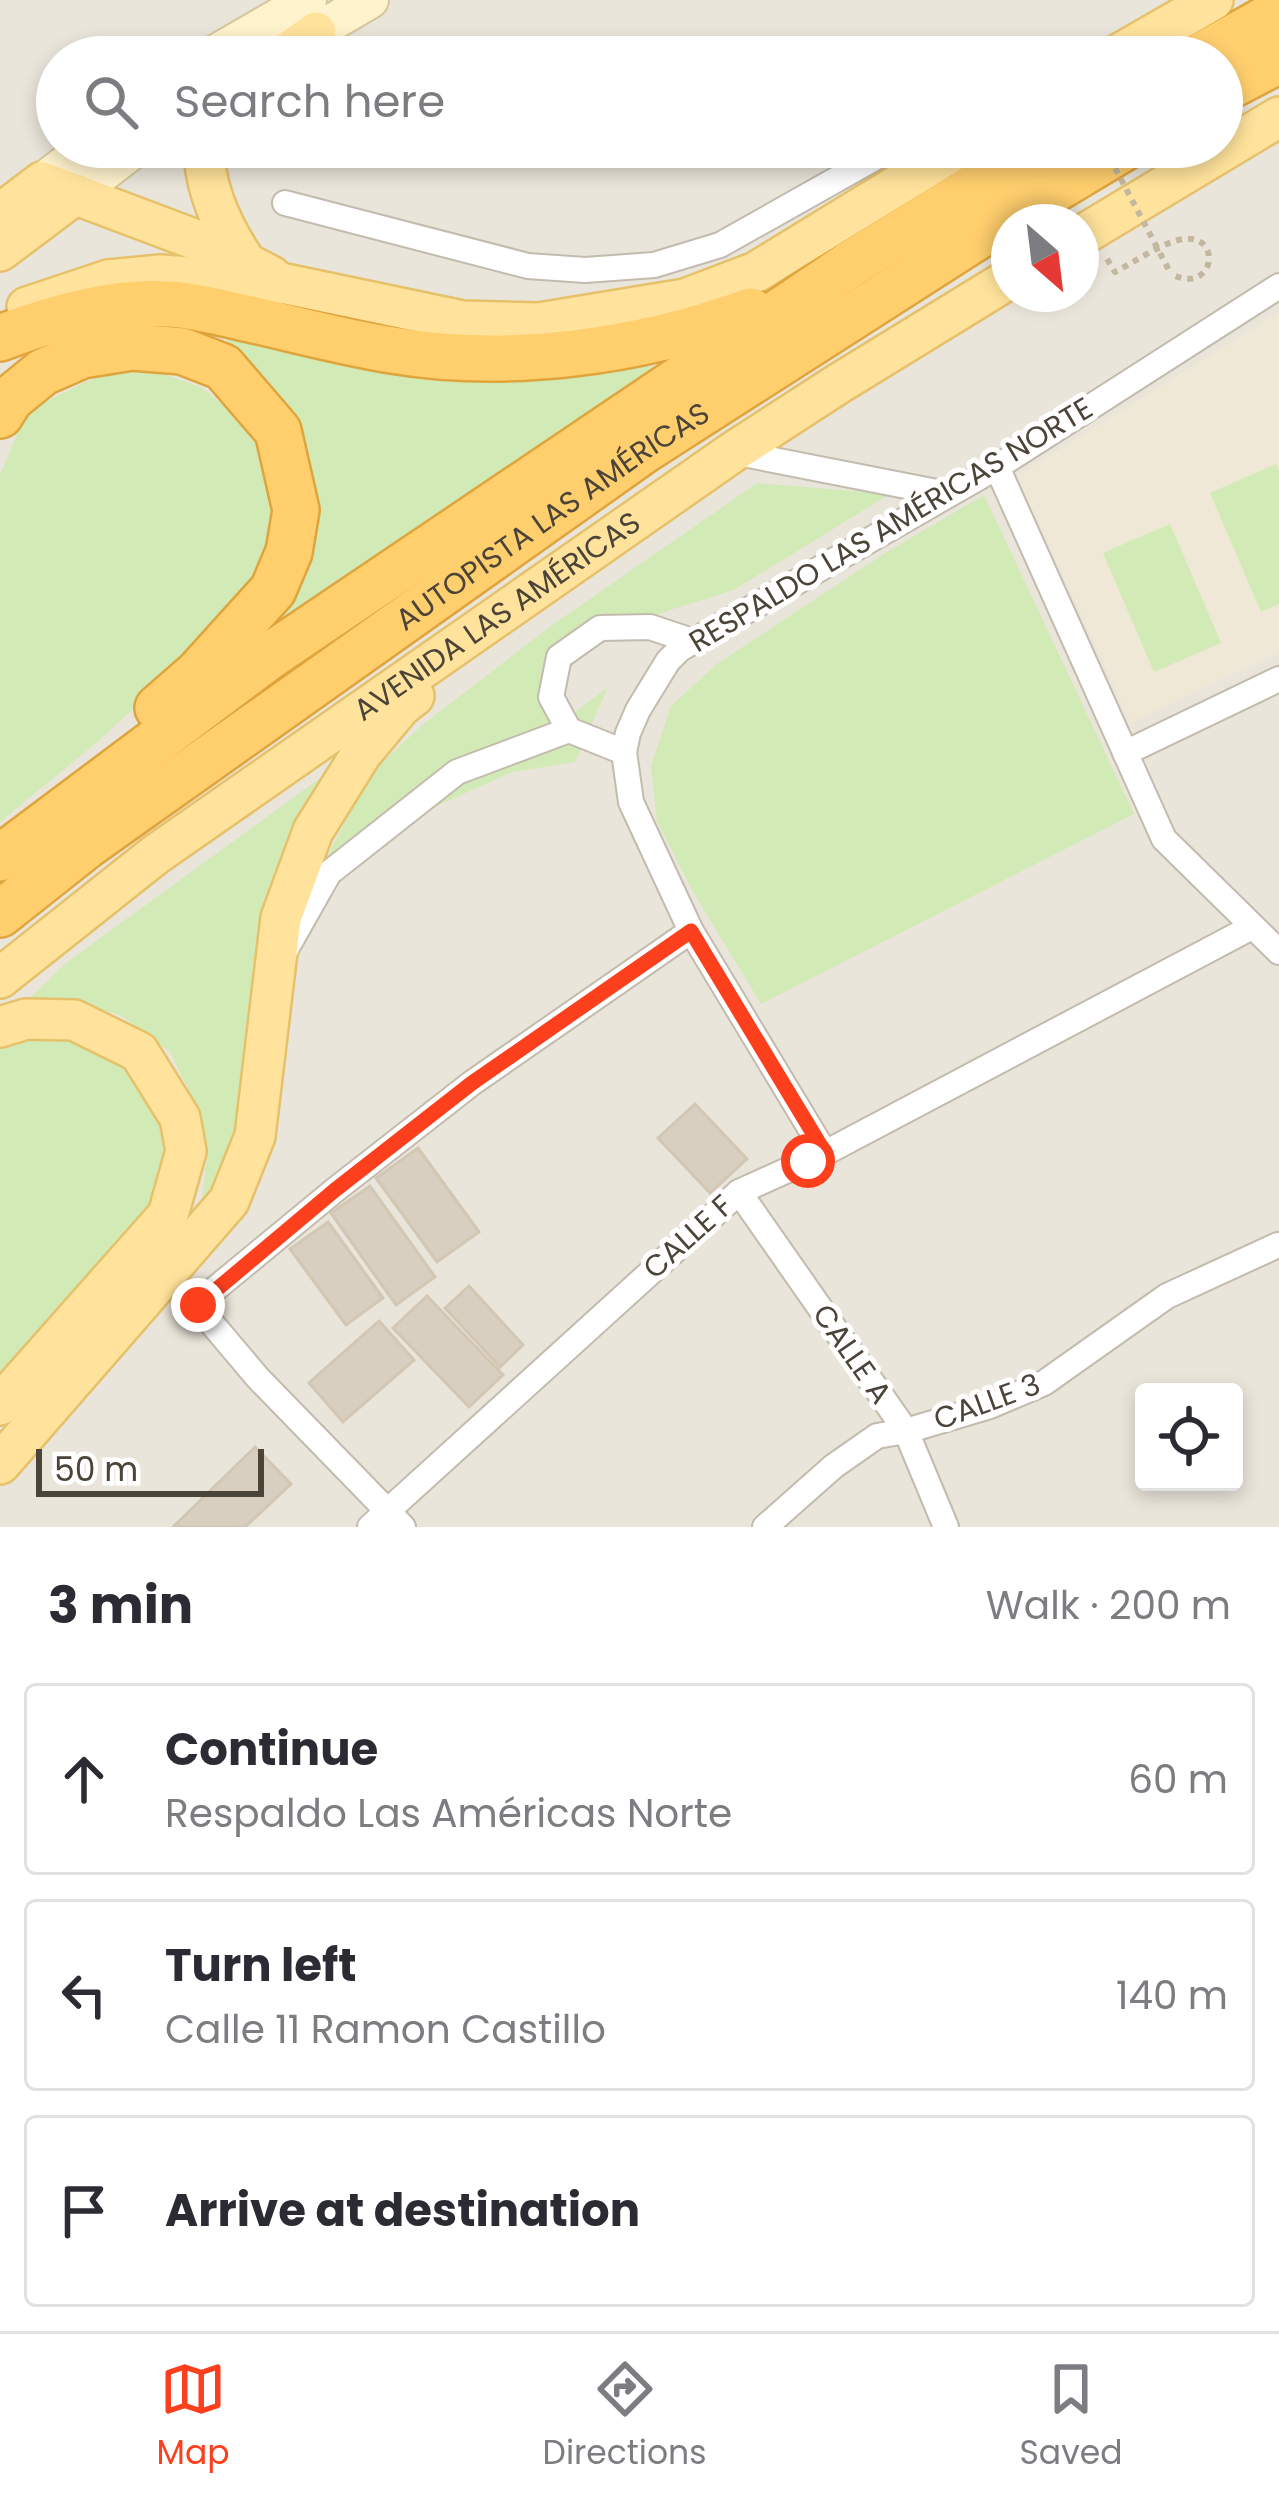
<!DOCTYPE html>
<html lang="en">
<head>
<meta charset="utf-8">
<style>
	body { margin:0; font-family:Poppins,sans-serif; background:#f2f2f3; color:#2b2b33 }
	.controls { position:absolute; right:36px; bottom:36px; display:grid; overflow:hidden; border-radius:12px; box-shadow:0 6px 18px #0003 }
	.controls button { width:108px; height:108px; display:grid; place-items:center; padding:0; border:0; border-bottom:3px solid #e1e1e2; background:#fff; color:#2b2b33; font:60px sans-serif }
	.compass { position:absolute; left:991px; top:204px; width:108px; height:108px; border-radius:50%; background:#fff; box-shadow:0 6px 18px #0003; rotate:152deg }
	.scale { position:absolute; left:36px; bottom:30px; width:228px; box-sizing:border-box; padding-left:12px; border:6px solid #4b4439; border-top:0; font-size:33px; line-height:42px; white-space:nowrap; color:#4b4439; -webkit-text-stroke:9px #fff; paint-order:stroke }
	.stop { position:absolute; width:36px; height:36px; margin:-27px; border:9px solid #fc3f1d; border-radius:50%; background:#fff }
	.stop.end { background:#fc3f1d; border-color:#fff; box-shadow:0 3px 12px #0008 }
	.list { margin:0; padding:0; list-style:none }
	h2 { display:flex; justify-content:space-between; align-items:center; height:156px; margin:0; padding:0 48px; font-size:51px }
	h2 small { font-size:39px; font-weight:400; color:#7c7c81 }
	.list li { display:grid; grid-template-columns:78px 1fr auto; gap:36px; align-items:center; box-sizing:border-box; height:192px; margin:0 24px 24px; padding:0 24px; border:3px solid #e1e1e2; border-radius:12px }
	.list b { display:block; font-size:45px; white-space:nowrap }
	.list p { margin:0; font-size:39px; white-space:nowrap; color:#7c7c81 }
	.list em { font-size:39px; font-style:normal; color:#7c7c81 }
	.icon { flex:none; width:66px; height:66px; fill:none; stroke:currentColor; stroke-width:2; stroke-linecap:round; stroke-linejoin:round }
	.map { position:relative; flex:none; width:1279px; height:1527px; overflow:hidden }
	.search { position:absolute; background:#fff; box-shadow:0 6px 18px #0003; left:36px; right:36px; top:36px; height:132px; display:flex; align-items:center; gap:30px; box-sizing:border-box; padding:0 42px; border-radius:66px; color:#7c7c81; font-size:45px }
	.sheet { height:804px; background:#fff }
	nav { display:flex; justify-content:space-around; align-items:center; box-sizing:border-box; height:168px; border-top:3px solid #e1e1e2; background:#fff; font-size:33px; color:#7c7c81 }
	nav a { display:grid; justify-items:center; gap:6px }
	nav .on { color:#fc3f1d }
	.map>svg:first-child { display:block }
</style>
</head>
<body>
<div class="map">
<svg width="1279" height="1527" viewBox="0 0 1279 1527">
	<rect width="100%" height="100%" fill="#f6f3ec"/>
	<path fill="#eae5da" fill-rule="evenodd" d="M 0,0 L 1279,0 L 1279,1527 L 0,1527 ZM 57,57 L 1222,57 L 1222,147 L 57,147 ZM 1009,222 L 1081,222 L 1081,294 L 1009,294 ZM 1144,1392 L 1234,1392 L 1234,1482 L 1144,1482 Z"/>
	<polygon fill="#efe8d6" points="1279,312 1279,652 1131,723 1017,476"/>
	<g fill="#d2eab5">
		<polygon points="226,339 584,368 664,366 236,670 304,575 308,495 240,357"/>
		<polygon points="108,372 158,372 201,387 244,422 268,468 274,553 206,642 96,743 0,822 0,475 27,410"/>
		<polygon points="1276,464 1279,471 1279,604 1261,612 1210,493"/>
		<polygon points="757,483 890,494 734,590 670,610 585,646 559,686 561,723 608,687 575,762 512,772 399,823 322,867 369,775 422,725 551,626"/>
		<polygon points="984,495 1134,814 761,1004 692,890 657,821 651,766 671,706 717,664 887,552"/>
		<polygon points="1170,524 1221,643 1154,672 1103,553"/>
		<polygon points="352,755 246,1131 200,1215 207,1157 194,1101 170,1052 122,1016 69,999 29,999 66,963"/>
		<polygon points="12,1035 73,1038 133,1065 167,1125 167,1173 159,1209 0,1384 0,1042"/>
	</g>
	<g fill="#d8cfc1" stroke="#d3c7b4" stroke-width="3">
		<polygon points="695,1104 747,1159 710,1193 658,1138"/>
		<polygon points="418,1148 479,1232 437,1262 376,1178"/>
		<polygon points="370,1186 435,1277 396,1305 331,1213"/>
		<polygon points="328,1222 383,1298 346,1325 290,1249"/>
		<polygon points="469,1286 523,1345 500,1367 445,1308"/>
		<polygon points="427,1296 503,1375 469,1407 393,1328"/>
		<polygon points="379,1321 414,1360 343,1422 309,1383"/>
		<polygon points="255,1447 291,1484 245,1527 173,1527"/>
	</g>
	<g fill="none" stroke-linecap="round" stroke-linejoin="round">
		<defs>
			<g id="street">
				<polyline points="285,203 528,266 585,270 654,265 720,245 887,151 900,147"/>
				<polyline points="733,452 947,494"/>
				<polyline points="997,467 1164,839 1279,952"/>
				<polyline points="624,752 569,730 551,697 559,657 600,628 650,627 692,641"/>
				<polyline points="1125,753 1279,679"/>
				<polyline points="286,949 329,873 457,772 569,730"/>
				<polyline points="825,1153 691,931 631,802 624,752 628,733 638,710 668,661 680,649 997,467 1279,286"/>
				<polyline points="739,1192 906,1431 946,1527"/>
				<polyline points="370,1527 739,1192 825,1153 1252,927"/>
				<polyline points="403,1527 258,1378 198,1307 198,1303 335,1190 472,1083 691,931"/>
				<polyline points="765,1527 834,1466 877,1436 906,1431 990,1406 1044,1383 1167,1296 1278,1245"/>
			</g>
			<g id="secondary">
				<polyline points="290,47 370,0"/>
				<polyline points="209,57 308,0"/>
				<polyline points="42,182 87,147"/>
				<polyline points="76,194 137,147"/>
			</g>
			<g id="primary">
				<polyline points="281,57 316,32"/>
				<polyline points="1114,57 1213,0"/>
				<path d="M 204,147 C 204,188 222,227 245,261"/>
				<polyline points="0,214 42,182 215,247 271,276"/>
				<polyline points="1081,236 1279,117"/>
				<polyline points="0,251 76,194"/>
				<polyline points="27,307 108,280 161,275 286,284 463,321 539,323 685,299 756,272 960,147"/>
				<path id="s1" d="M 0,978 L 155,855 L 733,452 L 838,384 L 1009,279"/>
				<polyline points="0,1027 26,1019 74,1020 139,1052 180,1118 186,1151 168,1215 0,1405"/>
				<polyline points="0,1464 229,1201 255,1136 281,918 313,831 361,754 401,706 414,696"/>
			</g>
			<g id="highway">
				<polyline points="1199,57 1279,12"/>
				<polyline points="1222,90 1279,60"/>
				<path d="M 0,338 C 52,318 113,300 169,304 C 193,305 218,312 241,317 C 291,328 342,342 392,350 C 510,370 640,351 751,311"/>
				<polyline points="0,415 10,399 43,372 82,355 132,347 182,351 223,367 278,431 296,510 289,552 273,590 198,673 158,708"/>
				<polyline points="0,858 271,655 852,263 1040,147"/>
				<path id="s2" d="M 0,914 L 87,845 L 644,450 L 1000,222 L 1125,147"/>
			</g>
		</defs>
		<use href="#street" stroke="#c2bbae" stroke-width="28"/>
		<use href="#secondary" stroke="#d6c79b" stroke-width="40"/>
		<use href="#primary" stroke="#e6c16a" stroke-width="44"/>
		<use href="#highway" stroke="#e0a43c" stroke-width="50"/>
		<g stroke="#c4b79f" stroke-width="6" stroke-dasharray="6 6" stroke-linecap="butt">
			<polyline points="1044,57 1054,52 1056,57"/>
			<path d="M 1107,259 L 1115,272 C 1133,263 1166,240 1185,239 C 1223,235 1214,296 1171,274"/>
		</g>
		<use href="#street" stroke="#fff" stroke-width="24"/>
		<use href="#secondary" stroke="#fff3cd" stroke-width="36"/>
		<use href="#primary" stroke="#ffe39c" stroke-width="39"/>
		<use href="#highway" stroke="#ffcf6e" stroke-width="45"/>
		<polyline stroke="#c4b79f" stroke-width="6" stroke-dasharray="6 6" stroke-linecap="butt" points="1104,147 1171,274"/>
	</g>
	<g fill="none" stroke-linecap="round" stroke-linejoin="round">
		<polyline stroke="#fc3f1d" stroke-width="15" points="198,1305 335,1190 472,1083 691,931 825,1153 808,1161"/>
	</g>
	<g text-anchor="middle" stroke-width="10" stroke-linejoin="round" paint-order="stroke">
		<g font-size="30" fill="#4b4439" stroke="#fff">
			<text dy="10" stroke="none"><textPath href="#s2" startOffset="681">AUTOPISTA LAS AMÉRICAS</textPath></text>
			<text transform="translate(891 525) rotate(-31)" y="10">RESPALDO LAS AMÉRICAS NORTE</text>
			<text dy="10" stroke="none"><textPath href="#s1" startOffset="615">AVENIDA LAS AMÉRICAS</textPath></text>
			<text transform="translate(688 1237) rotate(-42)" y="10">CALLE F</text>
			<text transform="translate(852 1354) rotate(55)" y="10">CALLE A</text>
			<text transform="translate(987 1402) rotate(-20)" y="10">CALLE 3</text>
		</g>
	</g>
</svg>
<div class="controls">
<button><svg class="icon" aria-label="locate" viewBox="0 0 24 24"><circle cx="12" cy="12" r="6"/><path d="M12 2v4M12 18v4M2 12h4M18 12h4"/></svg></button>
</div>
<svg class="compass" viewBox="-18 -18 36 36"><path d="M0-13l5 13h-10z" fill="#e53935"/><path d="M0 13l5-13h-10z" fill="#7c7c81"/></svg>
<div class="scale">50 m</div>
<div class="stop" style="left:808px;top:1161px"></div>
<div class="stop end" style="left:198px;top:1305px"></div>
<div class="search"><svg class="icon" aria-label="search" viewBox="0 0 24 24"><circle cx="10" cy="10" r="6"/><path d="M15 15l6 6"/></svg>Search here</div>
</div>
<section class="sheet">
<h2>3 min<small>Walk · 200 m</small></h2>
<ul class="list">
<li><svg class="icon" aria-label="ahead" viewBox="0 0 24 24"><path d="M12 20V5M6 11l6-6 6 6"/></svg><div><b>Continue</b><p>Respaldo Las Américas Norte</p></div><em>60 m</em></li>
<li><svg class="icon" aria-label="left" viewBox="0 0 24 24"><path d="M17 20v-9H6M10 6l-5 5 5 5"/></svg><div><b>Turn left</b><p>Calle 11 Ramon Castillo</p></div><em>140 m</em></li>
<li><svg class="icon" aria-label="arrive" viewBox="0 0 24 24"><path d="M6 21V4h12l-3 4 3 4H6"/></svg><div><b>Arrive at destination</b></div></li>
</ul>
</section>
<nav>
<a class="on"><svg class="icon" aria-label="map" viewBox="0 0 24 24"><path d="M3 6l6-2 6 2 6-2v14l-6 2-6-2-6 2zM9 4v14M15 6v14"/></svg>Map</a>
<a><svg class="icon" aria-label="directions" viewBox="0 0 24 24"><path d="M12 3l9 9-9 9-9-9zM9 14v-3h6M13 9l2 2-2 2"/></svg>Directions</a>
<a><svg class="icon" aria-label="saved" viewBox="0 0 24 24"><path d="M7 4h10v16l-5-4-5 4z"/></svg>Saved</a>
</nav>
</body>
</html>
